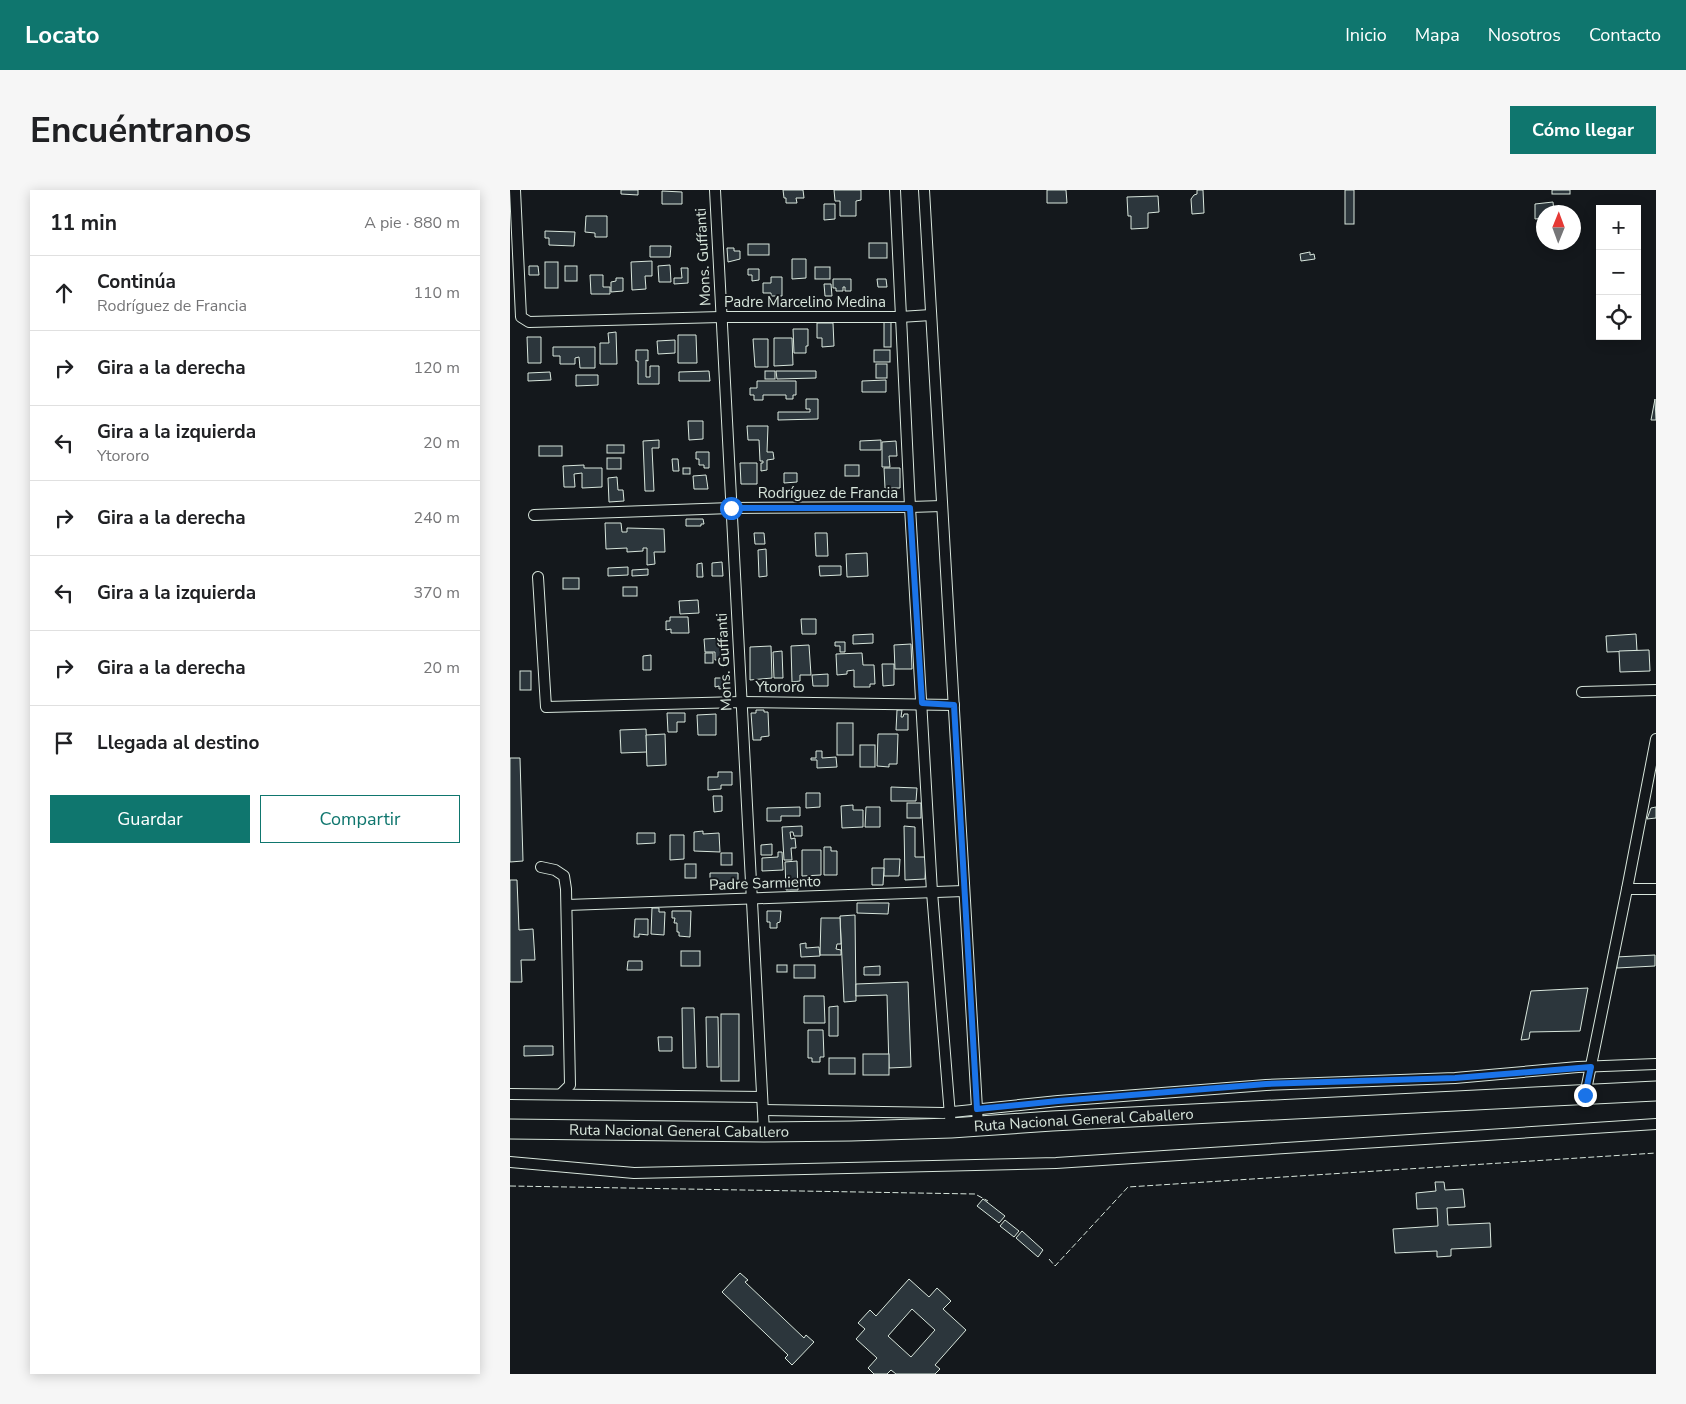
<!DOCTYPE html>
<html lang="es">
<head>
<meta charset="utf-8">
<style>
	body { margin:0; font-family:"Nunito Sans",sans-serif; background:#f6f6f6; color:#202124 }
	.controls { position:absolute; right:15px; top:15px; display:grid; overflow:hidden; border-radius:0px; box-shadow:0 2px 12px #0003 }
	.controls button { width:45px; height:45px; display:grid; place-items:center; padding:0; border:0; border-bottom:1px solid #e0e0e0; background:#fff; color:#202124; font:25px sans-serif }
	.compass { position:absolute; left:1026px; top:15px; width:45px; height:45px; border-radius:50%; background:#fff; box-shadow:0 2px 12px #0003; rotate:1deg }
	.stop { position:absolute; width:15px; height:15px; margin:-11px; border:4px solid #1a73e8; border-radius:50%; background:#fff }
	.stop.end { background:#1a73e8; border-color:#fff; box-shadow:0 1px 5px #0008 }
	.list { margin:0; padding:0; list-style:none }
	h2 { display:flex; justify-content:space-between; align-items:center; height:65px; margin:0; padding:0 20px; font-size:21px }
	h2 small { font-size:16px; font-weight:400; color:#757577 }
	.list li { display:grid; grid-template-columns:32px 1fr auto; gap:15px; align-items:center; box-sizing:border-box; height:75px; padding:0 20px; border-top:1px solid #e0e0e0 }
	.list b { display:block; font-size:19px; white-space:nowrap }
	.list p { margin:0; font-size:16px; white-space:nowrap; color:#757577 }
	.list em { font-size:16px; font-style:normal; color:#757577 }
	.actions { display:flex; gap:10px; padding:15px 20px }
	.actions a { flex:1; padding:11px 0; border:1px solid #0f766e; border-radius:0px; text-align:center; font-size:18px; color:#0f766e }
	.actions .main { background:#0f766e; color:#fff }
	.icon { flex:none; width:28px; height:28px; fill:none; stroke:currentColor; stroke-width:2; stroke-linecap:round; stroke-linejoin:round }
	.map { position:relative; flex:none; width:1146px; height:1184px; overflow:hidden; border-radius:0px }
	header { display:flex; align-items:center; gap:30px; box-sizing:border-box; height:70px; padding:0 25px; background:#0f766e; color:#fff }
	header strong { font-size:24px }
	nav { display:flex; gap:28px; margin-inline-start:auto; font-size:18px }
	.intro { display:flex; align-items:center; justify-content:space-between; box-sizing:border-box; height:120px; padding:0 30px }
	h1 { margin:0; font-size:35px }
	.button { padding:12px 22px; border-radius:0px; background:#0f766e; color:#fff; font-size:18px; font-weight:700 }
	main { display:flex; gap:30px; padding:0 30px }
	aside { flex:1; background:#fff; border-radius:0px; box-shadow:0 2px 12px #0003 }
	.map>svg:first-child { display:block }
</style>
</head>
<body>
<header>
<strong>Locato</strong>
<nav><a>Inicio</a><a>Mapa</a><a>Nosotros</a><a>Contacto</a></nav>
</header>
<div class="intro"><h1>Encuéntranos</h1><a class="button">Cómo llegar</a></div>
<main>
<aside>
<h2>11 min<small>A pie · 880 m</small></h2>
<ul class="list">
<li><svg class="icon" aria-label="ahead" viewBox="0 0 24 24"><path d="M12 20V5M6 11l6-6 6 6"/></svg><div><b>Continúa</b><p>Rodríguez de Francia</p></div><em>110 m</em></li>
<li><svg class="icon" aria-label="right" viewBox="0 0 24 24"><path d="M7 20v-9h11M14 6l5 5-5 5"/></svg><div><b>Gira a la derecha</b></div><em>120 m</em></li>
<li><svg class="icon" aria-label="left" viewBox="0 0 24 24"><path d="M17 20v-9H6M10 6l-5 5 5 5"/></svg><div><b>Gira a la izquierda</b><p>Ytororo</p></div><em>20 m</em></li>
<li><svg class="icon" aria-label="right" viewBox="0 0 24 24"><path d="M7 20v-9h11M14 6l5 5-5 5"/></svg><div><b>Gira a la derecha</b></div><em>240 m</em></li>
<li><svg class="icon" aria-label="left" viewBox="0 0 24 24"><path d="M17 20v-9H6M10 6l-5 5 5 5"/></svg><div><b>Gira a la izquierda</b></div><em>370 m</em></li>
<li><svg class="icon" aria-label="right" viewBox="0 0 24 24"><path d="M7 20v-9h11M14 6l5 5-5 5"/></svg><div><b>Gira a la derecha</b></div><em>20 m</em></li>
<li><svg class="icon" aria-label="arrive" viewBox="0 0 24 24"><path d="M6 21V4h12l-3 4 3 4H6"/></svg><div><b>Llegada al destino</b></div></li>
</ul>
<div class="actions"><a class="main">Guardar</a><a>Compartir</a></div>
</aside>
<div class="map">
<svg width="1146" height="1184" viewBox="0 0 1146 1184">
	<rect width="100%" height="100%" fill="#14181c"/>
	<g fill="#2c363c" stroke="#d8e6dc" fill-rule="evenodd">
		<polygon points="111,0 128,0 128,5 111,4"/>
		<polygon points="273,0 293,0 294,8 286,8 287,13 276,13 276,8 274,8"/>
		<polygon points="324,0 351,0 351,10 346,11 346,26 330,26 330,11 325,11"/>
		<polygon points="537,0 556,0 557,13 537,13"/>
		<polygon points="687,0 693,0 694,23 682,24 681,9 684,5 687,4"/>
		<rect x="835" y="0" width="9" height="34"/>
		<rect x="1042" y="0" width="18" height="4"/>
		<polygon points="152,1 172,2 172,14 152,14"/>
		<polygon points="648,6 649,22 638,23 638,38 621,39 621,26 618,26 617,7"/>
		<polygon points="1043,12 1044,22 1034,22 1034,28 1025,29 1025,14"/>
		<polygon points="314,14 325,14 325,29 314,30"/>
		<polygon points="76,26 97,26 97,47 85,47 85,43 75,42"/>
		<polygon points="35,41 65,42 64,56 39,55 39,48 35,48"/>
		<rect x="359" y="53" width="18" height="15"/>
		<rect x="238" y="54" width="21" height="11"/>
		<polygon points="140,56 161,56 160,67 140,67"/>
		<polygon points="217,58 224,58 224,61 230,61 230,69 218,72"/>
		<polygon points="800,62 800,65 804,64 805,69 791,71 790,64"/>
		<polygon points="282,69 296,69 296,88 282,89"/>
		<polygon points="142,71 142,86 135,86 136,99 122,100 121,72"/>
		<rect x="35" y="72" width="13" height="26"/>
		<polygon points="160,75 161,92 149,92 148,76"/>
		<polygon points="19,76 28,76 29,85 19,85"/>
		<rect x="55" y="76" width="12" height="15"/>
		<rect x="305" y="77" width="15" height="12"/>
		<polygon points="171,78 178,78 178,93 164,94 164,88 172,88"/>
		<polygon points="238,79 249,79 249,90 242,91 242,85 238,85"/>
		<polygon points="80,85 93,85 93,97 100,97 100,104 81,104"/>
		<polygon points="261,87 272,87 272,106 261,106 261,103 253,103 253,93 261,93"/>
		<polygon points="106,88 113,88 113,101 101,102 101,92 106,91"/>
		<polygon points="323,89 341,89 341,101 335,101 335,97 333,97 333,101 326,101 326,98 323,98"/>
		<polygon points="367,89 376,89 377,97 368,97"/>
		<polygon points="314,94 321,94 322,106 315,106"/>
		<rect x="374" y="132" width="7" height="25"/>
		<polygon points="307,133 323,133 324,156 312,157 312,148 307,148"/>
		<polygon points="283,139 298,139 298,156 296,156 296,163 284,163"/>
		<polygon points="106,142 107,174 90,174 90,153 99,153 98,143"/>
		<polygon points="168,145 186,145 187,173 168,173"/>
		<polygon points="17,147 31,147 31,173 18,173"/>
		<polygon points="264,148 282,148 283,175 264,176"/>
		<polygon points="243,149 258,149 258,177 245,177"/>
		<polygon points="165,150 165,163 148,164 147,151"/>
		<polygon points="43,157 85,157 85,178 70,178 69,167 65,168 65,174 50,174 50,166 43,166"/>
		<polygon points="126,160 138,160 138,171 136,170 136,187 140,187 140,176 149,176 149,194 128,194 128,171 126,171"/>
		<rect x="364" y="160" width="16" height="12"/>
		<rect x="366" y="174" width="11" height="14"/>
		<polygon points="199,181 200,191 169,191 169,182"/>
		<rect x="255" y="181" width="10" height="8"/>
		<polygon points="266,181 306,181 306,188 267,189"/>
		<polygon points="40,182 41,190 18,191 18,183"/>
		<polygon points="66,185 88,185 88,195 66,196"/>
		<polygon points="376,190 376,202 352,202 352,191"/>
		<polygon points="247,191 286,191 286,205 283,205 283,209 276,209 276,205 253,205 253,210 244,210 244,205 240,205 240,198 247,198"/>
		<polygon points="296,209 308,209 308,229 268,230 268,222 300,222 300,219 296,219"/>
		<polygon points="1145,209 1146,230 1141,230"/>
		<polygon points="178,231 193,231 193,249 179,250"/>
		<polygon points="237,236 258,236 257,262 263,262 264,269 257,270 257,280 251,281 251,273 253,273 253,271 250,271 249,250 238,250"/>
		<polygon points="149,250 149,258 142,258 144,301 135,301 133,251"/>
		<polygon points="371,250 371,260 350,260 350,251"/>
		<polygon points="386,251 387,266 379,266 380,277 372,277 372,252"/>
		<rect x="97" y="255" width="17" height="8"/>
		<rect x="29" y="256" width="23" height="10"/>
		<polygon points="186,262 199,262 199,278 194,278 194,275 189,275 189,269 186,269"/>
		<rect x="97" y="268" width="14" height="11"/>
		<polygon points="162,269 168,269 169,281 163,281"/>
		<polygon points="230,273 247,273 247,294 231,294"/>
		<polygon points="74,275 74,278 92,278 92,297 72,298 72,283 64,284 65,297 54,297 53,276"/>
		<rect x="335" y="275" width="14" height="11"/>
		<rect x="173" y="278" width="7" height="6"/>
		<polygon points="374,278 390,278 390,298 375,298"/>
		<polygon points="274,283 287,283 287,292 274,293"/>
		<polygon points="196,285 198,299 184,299 183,286"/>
		<polygon points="107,287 108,300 113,300 114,311 99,312 98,288"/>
		<polygon points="176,329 193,329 194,334 191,334 191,336 176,336"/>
		<polygon points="95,333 111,333 112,342 117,342 117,338 154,339 155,362 144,362 145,374 137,375 137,358 133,358 133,361 117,362 117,358 96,359"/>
		<polygon points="244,343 254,343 255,354 245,354"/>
		<polygon points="305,343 317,343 318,366 306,366"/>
		<polygon points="256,359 257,386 249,387 248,360"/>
		<polygon points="357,363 358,386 337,387 336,364"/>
		<polygon points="212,372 213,386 202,386 202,373"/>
		<polygon points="192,373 193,387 187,387 187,374"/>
		<polygon points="309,376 331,376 331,385 310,386"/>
		<polygon points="118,377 118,385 98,386 98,378"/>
		<polygon points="138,379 138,385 122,386 122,380"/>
		<rect x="53" y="388" width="16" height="11"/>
		<rect x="113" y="397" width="14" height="9"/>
		<polygon points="188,410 189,423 170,424 169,411"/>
		<polygon points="160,427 178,427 179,443 161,443 161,439 156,440 156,431 160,431"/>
		<polygon points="291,429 306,429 306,444 292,444"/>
		<polygon points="363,444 363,453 343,454 343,445"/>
		<polygon points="1126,444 1127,461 1097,462 1096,446"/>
		<polygon points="212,448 213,470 205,470 205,462 195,462 194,449"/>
		<polygon points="325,452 335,452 335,462 330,462 330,456 325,456"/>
		<polygon points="401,454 402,479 385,479 384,455"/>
		<polygon points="299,455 301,485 290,485 290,491 282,492 281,456"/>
		<polygon points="261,456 262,488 240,490 240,457"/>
		<polygon points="1139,460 1140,481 1110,482 1109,461"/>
		<polygon points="272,461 273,488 264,488 263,462"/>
		<rect x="195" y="463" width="8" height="10"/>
		<polygon points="352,463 353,475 364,475 365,494 360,494 360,497 344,497 344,480 337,481 337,484 327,485 326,464"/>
		<polygon points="141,465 141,480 133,480 133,466"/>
		<polygon points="372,474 384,474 384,495 373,496"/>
		<rect x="10" y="481" width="11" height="19"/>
		<polygon points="318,484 318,496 303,496 302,485"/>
		<polygon points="205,488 217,488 218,498 209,499 209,496 205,497"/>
		<polygon points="246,520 254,520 254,522 258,522 259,546 251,547 251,550 243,550 241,523 246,523"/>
		<polygon points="387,520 392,520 391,527 393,527 394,524 398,524 398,540 386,540"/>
		<polygon points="157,523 175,523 175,532 167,532 167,542 158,542"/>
		<polygon points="206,524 206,545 188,545 187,525"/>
		<rect x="327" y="533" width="16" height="32"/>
		<polygon points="136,539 137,562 111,563 110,540"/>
		<polygon points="155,544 156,575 137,576 136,545"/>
		<polygon points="368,544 388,544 387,574 379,574 379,577 367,576"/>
		<rect x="350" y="555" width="15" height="22"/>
		<polygon points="306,561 312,561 312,568 326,567 327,577 307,578 307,570 301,570 301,568 306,568"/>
		<polygon points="0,568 10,568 13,671 0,672"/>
		<polygon points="208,582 222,582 222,595 211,595 211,599 198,600 198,587 208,587"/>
		<polygon points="381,597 407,598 406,611 381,611"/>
		<polygon points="296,603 310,603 310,617 296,618"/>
		<polygon points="203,606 212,606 212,621 204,622"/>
		<rect x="397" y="613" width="14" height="15"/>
		<polygon points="343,615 343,620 353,620 353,637 332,638 331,616"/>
		<polygon points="290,617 290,626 271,626 271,631 257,631 257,618"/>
		<polygon points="356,617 370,617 370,637 355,637"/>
		<polygon points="1146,617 1146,628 1137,629 1141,618"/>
		<polygon points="292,636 292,646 284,646 283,642 280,642 281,649 285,648 286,658 281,658 282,670 274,670 272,637"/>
		<polygon points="394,636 405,637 405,667 416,667 415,689 395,690"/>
		<polygon points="193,641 193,644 209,643 210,662 184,661 184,642"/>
		<polygon points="127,643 145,643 145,653 127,654"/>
		<polygon points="160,645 174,645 174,669 160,670"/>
		<polygon points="262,654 262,665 251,665 251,655"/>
		<polygon points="314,657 321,657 321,661 327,661 327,685 314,685"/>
		<polygon points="292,660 311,660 311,685 292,686"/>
		<polygon points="268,662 272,662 273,680 252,681 252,668 268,667"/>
		<rect x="211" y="663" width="11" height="12"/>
		<polygon points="374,669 390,669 389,686 374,686"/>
		<polygon points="287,671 288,700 276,700 275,672"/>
		<rect x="175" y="674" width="11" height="14"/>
		<polygon points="362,678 374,678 373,695 362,695"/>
		<polygon points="200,683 228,683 228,695 200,696"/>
		<polygon points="0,690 7,690 9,740 23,739 25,770 11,770 12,792 0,792"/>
		<polygon points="347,713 379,713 378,724 347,723"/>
		<polygon points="142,718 149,718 149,722 155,722 154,745 141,744"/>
		<polygon points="162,721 181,721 180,747 169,746 169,742 167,742 167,733 164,733 165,728 162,728"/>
		<polygon points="257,721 271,721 270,732 267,733 267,738 260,738 260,732 257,732"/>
		<polygon points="345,725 346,811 334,812 330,726"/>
		<polygon points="311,728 330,728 331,754 327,754 326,759 331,760 331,765 310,765"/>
		<polygon points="125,729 138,729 138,745 129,744 129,747 124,747"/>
		<polygon points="296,753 296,758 309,757 310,766 291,767 290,754"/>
		<rect x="171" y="761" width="19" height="15"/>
		<polygon points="1145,765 1145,776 1107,778 1106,767"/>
		<polygon points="118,771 132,771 132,780 117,780"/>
		<rect x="267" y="775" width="10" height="7"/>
		<rect x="284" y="775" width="21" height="13"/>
		<polygon points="370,776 370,785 354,785 354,777"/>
		<polygon points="398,792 401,877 379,878 377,805 346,806 346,794"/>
		<polygon points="1078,798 1070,841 1020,842 1019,849 1011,850 1021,801"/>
		<polygon points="294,806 314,806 315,833 294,833"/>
		<polygon points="328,816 328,846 319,846 319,817"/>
		<polygon points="172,818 184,818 186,878 173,878"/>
		<rect x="211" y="824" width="18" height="67"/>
		<polygon points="196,827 208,827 209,877 197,877"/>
		<polygon points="298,840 313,840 314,867 310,867 310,872 302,872 302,868 298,868"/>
		<polygon points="148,847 162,847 162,861 149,861"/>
		<polygon points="14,856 43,856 43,865 14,866"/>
		<rect x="353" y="864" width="26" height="21"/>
		<rect x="319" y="868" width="26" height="16"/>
		<polygon points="925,992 934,992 935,1000 953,999 955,1017 937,1018 938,1035 980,1033 981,1057 941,1059 941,1066 927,1067 927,1061 885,1063 883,1039 928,1036 927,1018 907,1019 906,1003 926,1001"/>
		<polygon points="473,1009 495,1026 489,1033 467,1016"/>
		<polygon points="495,1030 509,1041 504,1047 490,1036"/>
		<polygon points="512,1041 533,1060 528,1067 506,1048"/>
		<polygon points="230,1083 238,1090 235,1092 294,1148 296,1145 304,1152 282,1175 275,1168 278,1165 212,1102"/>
		<path d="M 399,1089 L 419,1107 L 427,1098 L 441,1111 L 433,1119 L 456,1140 L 425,1175 L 430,1179 L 425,1184 L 386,1184 L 381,1180 L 377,1184 L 364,1184 L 358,1178 L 367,1168 L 346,1149 L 355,1139 L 348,1133 L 360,1120 L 366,1126 ZM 402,1119 L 425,1140 L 401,1167 L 378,1146 Z"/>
	</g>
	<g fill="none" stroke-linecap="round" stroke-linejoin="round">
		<defs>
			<g id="street">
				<polyline points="5,0 11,127 19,132 211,127 390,127 421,125"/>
				<polyline points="205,0 254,942"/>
				<polyline points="385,0 400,317 422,702 441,938"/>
				<polyline points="414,0 468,936"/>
				<polyline points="24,325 221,318 400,317 432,316"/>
				<polyline points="28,387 36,517 231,512 444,515"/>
				<polyline points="1072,502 1146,500"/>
				<polyline points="31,677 45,680 54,686 56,699 60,895 52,903"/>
				<polyline points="1117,699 1146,699"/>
				<polyline points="57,715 454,701"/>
				<polyline points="0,904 252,907"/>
				<polyline points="1075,905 1117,699 1146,549"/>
				<polyline points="253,920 433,923 548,911 756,895 945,888 1068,877 1146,874"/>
				<polyline points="0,972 124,983 546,973 1146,934"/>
			</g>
			<g id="highway">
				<path id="s1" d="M 0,939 L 254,942 L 341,941 L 441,938 L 542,931 L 1146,901"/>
			</g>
		</defs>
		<use href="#street" stroke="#d8e6dc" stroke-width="12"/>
		<use href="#highway" stroke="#d8e6dc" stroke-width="21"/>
		<use href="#street" stroke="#14181c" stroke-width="10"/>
		<use href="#highway" stroke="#14181c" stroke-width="19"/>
		<g stroke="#d8e6dc" stroke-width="1" stroke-dasharray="6 2.5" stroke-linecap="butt">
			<polyline points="0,996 465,1004 478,1011"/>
			<polyline points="539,1069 545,1076 618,997 1146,963"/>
		</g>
	</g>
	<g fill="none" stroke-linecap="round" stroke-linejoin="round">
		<polyline stroke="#1a73e8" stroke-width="6" points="221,318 400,318 412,513 444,515 467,919 548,911 756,894 945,888 1081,877 1075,905"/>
	</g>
	<g text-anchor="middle" stroke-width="4" stroke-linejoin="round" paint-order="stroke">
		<g font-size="15" fill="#d8e6dc" stroke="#14181c">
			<text transform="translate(193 67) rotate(-93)" y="5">Mons. Guffanti</text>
			<text x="295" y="117">Padre Marcelino Medina</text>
			<text x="318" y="308">Rodríguez de Francia</text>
			<text transform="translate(214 472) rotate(-93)" y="5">Mons. Guffanti</text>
			<text x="270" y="502">Ytororo</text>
			<text transform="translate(255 693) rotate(-2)" y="5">Padre Sarmiento</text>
			<text dy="5" stroke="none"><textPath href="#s1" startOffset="574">Ruta Nacional General Caballero</textPath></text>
			<text dy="5" stroke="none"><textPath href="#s1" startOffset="169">Ruta Nacional General Caballero</textPath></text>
		</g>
	</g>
</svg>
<div class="controls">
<button>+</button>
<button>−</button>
<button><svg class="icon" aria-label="locate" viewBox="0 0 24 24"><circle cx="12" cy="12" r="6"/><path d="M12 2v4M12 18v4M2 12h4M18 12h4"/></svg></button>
</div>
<svg class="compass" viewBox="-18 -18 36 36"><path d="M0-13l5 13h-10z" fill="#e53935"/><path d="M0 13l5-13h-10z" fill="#757577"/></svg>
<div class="stop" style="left:221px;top:318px"></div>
<div class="stop end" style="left:1075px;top:905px"></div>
</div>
</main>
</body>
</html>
